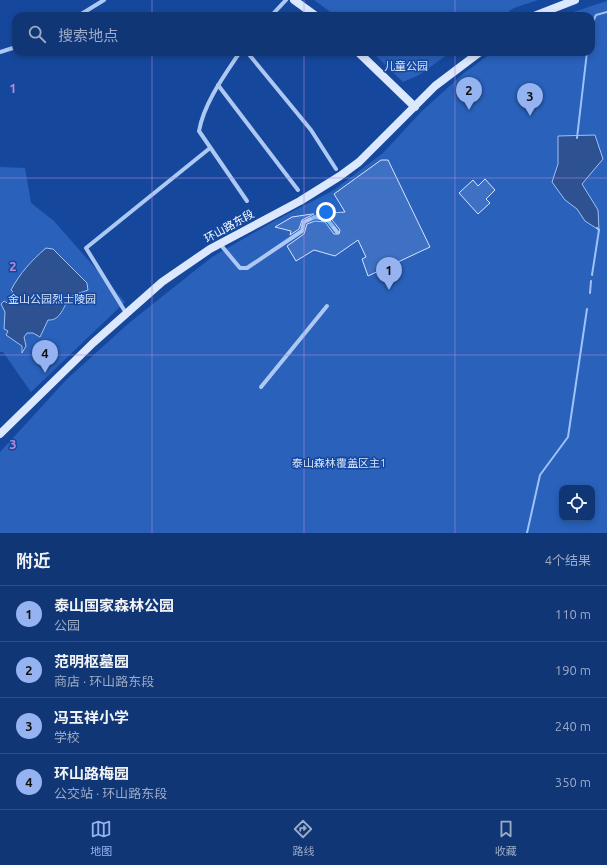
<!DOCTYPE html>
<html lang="zh">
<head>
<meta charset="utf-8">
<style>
	body { margin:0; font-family:Ubuntu,"Noto Sans SC",sans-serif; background:#1e417e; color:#f1f3f6 }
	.controls { position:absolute; right:12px; bottom:12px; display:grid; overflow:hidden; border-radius:8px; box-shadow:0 2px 6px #0003 }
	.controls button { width:36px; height:36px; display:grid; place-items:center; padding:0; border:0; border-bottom:1px solid #305088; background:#103676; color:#f1f3f6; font:20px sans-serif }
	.you { position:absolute; left:326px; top:212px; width:14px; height:14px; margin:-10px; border:3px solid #fff; border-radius:50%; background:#1a73e8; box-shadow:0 0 0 6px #1a73e833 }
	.badge { display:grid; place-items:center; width:26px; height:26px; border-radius:50%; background:#95b2f1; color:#111; font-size:13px; font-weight:700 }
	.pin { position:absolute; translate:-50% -33px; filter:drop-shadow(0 1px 2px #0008) }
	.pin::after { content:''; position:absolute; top:21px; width:14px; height:12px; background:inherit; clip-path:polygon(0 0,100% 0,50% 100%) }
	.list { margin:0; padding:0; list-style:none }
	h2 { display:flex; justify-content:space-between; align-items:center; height:52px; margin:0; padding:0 16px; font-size:17px }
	h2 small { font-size:13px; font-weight:400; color:#9cabc5 }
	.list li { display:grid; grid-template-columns:26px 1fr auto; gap:12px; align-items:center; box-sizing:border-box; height:56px; padding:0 16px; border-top:1px solid #305088 }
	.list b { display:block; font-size:15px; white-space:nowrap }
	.list p { margin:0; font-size:13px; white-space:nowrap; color:#9cabc5 }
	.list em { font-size:13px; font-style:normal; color:#9cabc5 }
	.icon { flex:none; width:22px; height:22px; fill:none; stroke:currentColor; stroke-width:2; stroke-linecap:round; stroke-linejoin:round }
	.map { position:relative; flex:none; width:607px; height:533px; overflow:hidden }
	.search { position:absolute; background:#103676; box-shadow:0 2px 6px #0003; left:12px; right:12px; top:12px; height:44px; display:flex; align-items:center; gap:10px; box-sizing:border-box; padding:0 14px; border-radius:12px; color:#9cabc5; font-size:15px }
	.sheet { height:276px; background:#103676 }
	nav { display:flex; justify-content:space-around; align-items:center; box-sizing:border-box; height:56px; border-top:1px solid #305088; background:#103676; font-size:11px; color:#9cabc5 }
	nav a { display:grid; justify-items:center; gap:2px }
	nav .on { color:#95b2f1 }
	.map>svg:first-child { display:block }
</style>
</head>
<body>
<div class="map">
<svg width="607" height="533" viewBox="0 0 607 533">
	<rect width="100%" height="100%" fill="#15489d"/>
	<g fill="#2961bb" fill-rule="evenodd">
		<polygon points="314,0 538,0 514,8 502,16 336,16"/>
		<path d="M 607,1 L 607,533 L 0,533 L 0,452 L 67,379 L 129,323 L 212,257 L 276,220 L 334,190 L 383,153 L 421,112 L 464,73 L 493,52 L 591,52 L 591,16 L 561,16 ZM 562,488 L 592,488 L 592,518 L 562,518 Z"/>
		<polygon points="372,52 451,52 419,75 403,82"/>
		<polygon points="0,167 25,168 31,203 54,221 125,302 31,392 3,352 0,352"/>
	</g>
	<g fill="#2d5191" stroke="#9fc2f6">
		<polygon points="595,135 603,159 582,184 598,210 599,230 585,221 577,209 565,200 552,182 558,164 558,136"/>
		<path d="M 46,248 L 53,249 L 87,283 L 88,290 C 83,292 74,294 70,298 C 63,306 61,321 48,320 L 40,337 L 33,333 L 27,333 L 24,337 L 26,346 L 22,353 L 22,346 L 6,335 L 8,331 L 4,329 L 5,312 L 1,304 L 4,301 L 9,304 L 9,299 L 13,292 L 11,290 C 20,273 32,260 46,248 Z"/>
	</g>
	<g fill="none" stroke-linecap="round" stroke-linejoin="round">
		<g stroke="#9fc2f6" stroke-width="2">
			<polyline points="591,26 596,15 607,12"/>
			<polyline points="577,138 587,52"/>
			<polyline points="592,275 599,230 597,228"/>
			<polyline points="590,293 591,281"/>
			<polyline points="527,533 540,475 568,437 587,309"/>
		</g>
	</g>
	<g fill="#3e71c4" stroke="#d5e4fd">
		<polygon points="381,160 388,160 430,247 368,276 362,259 366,257 358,240 335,256 314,250 296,261 287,246 304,234 307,224 315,221 325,222 334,234 339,234 340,230 329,216 316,214 345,212 334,194"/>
		<polygon points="485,179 495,190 486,199 490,203 478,214 459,193 473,180 478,186"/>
		<polygon points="312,214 314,214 302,220 299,229 290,235 291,231 275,227 292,217"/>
	</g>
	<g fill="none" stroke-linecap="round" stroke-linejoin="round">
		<g stroke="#adc8f3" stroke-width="4">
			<polyline points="78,16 104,0"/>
			<polyline points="271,16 286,0"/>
			<polyline points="0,52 16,47"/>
			<path d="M 240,52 C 224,76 204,103 199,131 L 247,201"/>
			<polyline points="247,52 311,130 336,169"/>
			<polyline points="218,85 298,190"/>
			<polyline points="220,244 240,268 247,268 302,231 304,222 315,217 327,219 337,232"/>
			<polyline points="126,313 86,248 210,148"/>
			<polyline points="261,387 327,306"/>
		</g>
		<g stroke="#dce8fd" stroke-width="8">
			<polyline points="294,0 316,16"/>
			<polyline points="534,16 575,0"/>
			<polyline points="358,52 415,107"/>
			<polyline points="0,434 93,343 162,282 210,249 300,201 340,176 359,162 435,86 480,52"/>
		</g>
	</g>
	<path fill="none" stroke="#b68bdc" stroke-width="1" stroke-opacity="0.55" d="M 152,0 L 152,16M 304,0 L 304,16M 455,0 L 455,16M 152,52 L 152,533M 304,52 L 304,533M 455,52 L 455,533M 0,178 L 607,178M 0,355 L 607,355"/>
	<g text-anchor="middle" stroke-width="3" stroke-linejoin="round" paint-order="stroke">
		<g font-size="11" fill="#d5e4fd" stroke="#15489d">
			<text x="406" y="70">儿童公园</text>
			<text x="52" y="303">金山公园烈士陵园</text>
			<text x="339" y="467">泰山森林覆盖区主1</text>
		</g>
		<g font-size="11" fill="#fff" stroke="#15489d">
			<text transform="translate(229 226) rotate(-29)" y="4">环山路东段</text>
		</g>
	</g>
	<g font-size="13" text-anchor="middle" font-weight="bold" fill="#b68bdc" stroke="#15489d" stroke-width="3" stroke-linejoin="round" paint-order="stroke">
		<text x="13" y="93">1</text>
		<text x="13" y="271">2</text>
		<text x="13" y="449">3</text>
	</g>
</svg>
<div class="controls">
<button><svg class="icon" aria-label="locate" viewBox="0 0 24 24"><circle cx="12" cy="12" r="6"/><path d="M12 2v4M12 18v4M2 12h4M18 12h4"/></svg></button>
</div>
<div class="you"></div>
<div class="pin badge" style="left:389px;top:290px">1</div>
<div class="pin badge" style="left:469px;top:110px">2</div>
<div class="pin badge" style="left:530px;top:116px">3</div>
<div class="pin badge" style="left:45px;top:373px">4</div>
<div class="search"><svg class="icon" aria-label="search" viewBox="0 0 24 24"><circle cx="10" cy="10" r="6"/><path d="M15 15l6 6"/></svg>搜索地点</div>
</div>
<section class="sheet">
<h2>附近<small>4个结果</small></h2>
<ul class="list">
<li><span class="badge">1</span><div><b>泰山国家森林公园</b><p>公园</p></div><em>110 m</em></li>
<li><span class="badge">2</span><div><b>范明枢墓园</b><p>商店 · 环山路东段</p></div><em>190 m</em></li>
<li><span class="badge">3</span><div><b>冯玉祥小学</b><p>学校</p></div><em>240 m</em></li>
<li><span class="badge">4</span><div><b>环山路梅园</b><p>公交站 · 环山路东段</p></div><em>350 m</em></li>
</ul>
</section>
<nav>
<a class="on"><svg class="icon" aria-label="map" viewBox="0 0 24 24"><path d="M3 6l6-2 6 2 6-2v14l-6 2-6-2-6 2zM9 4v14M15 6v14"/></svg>地图</a>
<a><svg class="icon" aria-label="directions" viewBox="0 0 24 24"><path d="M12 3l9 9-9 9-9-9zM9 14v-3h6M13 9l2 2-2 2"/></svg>路线</a>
<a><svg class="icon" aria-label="saved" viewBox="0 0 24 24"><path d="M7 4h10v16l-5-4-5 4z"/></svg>收藏</a>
</nav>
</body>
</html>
